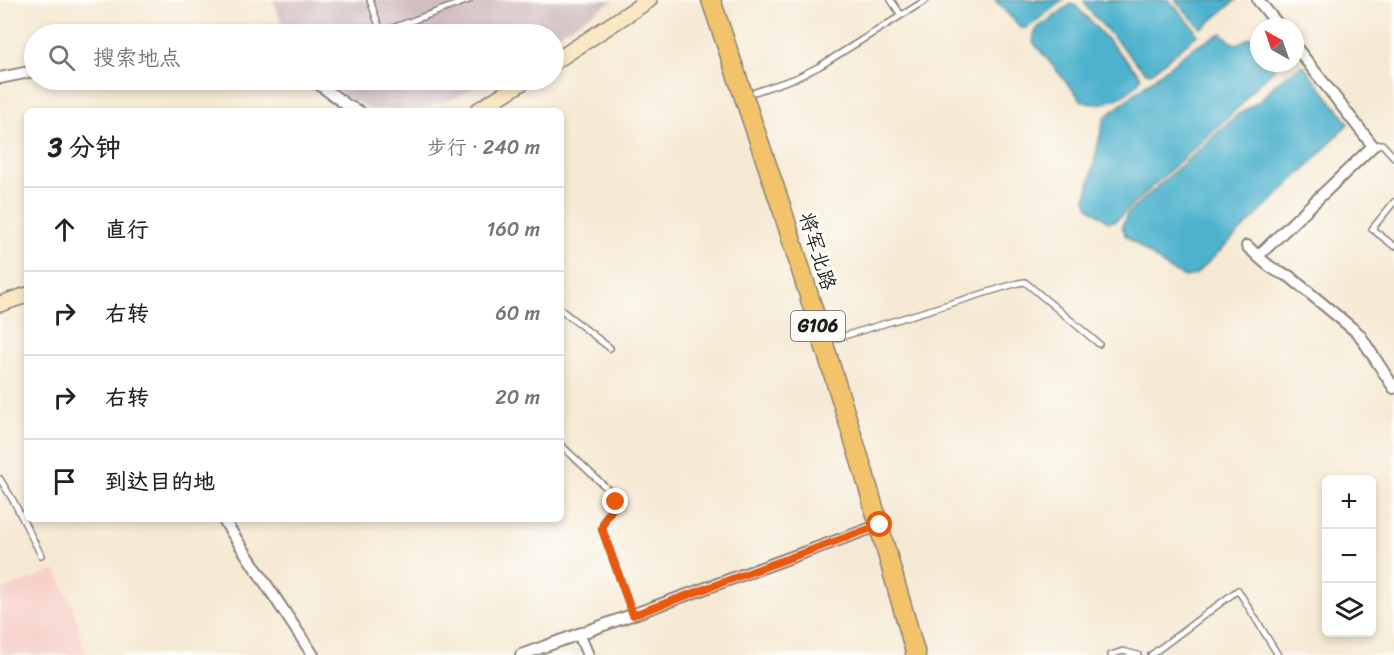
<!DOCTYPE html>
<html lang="zh">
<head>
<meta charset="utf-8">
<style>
	body { margin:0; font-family:Sriracha,"LXGW WenKai TC",sans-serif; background:#f2f2f2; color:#222 }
	.controls { position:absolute; right:18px; bottom:18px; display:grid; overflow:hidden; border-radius:9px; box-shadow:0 3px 9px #0003 }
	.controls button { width:54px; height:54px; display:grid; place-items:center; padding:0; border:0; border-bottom:2px solid #e0e0e0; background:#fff; color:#222; font:30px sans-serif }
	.compass { position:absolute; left:1250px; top:18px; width:54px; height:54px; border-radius:50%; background:#fff; box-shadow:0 3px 9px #0003; rotate:320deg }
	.stop { position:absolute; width:18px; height:18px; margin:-14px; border:4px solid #ea580c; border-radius:50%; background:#fff }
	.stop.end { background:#ea580c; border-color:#fff; box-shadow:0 2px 6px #0008 }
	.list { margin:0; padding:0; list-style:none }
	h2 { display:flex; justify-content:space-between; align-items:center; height:78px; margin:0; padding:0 24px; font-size:26px }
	h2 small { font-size:20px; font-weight:400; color:#767676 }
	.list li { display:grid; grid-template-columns:39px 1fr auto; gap:18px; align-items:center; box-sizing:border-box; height:84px; padding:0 24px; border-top:2px solid #e0e0e0 }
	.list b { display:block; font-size:22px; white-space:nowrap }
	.list em { font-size:20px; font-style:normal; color:#767676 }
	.icon { flex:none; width:33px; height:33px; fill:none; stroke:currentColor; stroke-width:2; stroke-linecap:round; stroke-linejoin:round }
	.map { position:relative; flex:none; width:1394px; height:655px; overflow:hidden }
	.search { position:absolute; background:#fff; box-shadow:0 3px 9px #0003; left:24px; top:24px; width:540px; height:66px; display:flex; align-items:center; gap:15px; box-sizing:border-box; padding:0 21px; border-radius:33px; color:#767676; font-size:22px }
	.panel { position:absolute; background:#fff; box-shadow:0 3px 9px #0003; left:24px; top:108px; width:540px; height:414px; border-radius:9px }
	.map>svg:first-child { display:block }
</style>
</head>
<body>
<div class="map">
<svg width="1394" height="655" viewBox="0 0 1394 655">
	<rect width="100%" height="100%" fill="#fdfcf7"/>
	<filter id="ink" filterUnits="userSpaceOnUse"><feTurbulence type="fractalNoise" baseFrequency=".0167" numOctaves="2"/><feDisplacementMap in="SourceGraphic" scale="12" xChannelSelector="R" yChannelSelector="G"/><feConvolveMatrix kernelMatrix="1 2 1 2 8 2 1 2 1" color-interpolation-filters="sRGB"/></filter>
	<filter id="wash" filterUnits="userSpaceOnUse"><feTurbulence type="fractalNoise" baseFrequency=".008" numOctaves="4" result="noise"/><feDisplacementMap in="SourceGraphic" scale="24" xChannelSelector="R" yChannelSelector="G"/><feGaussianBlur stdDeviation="1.35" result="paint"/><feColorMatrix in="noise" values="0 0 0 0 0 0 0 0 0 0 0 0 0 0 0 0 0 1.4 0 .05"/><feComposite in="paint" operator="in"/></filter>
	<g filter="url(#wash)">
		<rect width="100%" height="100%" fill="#f6e9d3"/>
		<polygon fill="#f7d0c9" points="55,570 72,605 86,655 0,655 0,591"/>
		<g fill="#d2bec1">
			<polygon points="273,0 614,0 554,37 554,34 286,34"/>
			<polygon points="325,80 486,80 456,98 420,108 372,109 348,99"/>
		</g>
		<g fill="#4eb2cd" stroke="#356774" stroke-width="1.5">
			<polygon points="995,0 1063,0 1027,28 1021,28"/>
			<polygon points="1169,0 1194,28 1197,35 1151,73 1146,72 1141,68 1088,9 1084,1"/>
			<polygon points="1175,0 1236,0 1204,27 1201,28"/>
			<path d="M 1071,4 L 1076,6 L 1140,75 L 1141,78 C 1131,96 1101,110 1082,101 L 1033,42 L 1035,30 Z"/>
			<polygon points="1222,33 1231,42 1237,44 1251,37 1259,46 1259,63 1275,63 1275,69 1250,92 1242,104 1115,221 1108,222 1089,207 1086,199 1104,118 1195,46"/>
			<polygon points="1303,65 1348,122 1348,124 1311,163 1195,275 1185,277 1170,270 1125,235 1122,226 1127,214 1238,114 1260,101 1277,82"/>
		</g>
	</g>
	<g filter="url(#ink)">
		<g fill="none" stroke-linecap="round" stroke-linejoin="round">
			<defs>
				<g id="service">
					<polyline points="370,0 381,32 469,0"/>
					<polyline points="891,0 901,15"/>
					<polyline points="755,92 796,78 820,66 926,0"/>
					<polyline points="1373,146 1382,144 1394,157"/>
					<polyline points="1394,202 1372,229 1394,246"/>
					<polyline points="561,310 610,348"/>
					<polyline points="834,339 1018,283 1025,282 1099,344"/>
					<path d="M 561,445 L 616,497 C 616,509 603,516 602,529 L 633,615"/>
					<polyline points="0,479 14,502 41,555"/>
					<polyline points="1111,655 1123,651 1138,655"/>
					<polyline points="1151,655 1238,590 1278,655"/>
				</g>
				<g id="minor">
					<polyline points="1258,0 1280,27"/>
					<polyline points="0,78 34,71"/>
					<polyline points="313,80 348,106 359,111"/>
					<path d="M 1247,246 C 1260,258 1271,271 1289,276 L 1359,334 L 1394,388"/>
					<polyline points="1258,256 1373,146 1295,46"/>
					<polyline points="223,519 313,655"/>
					<polyline points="579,634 588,655"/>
					<polyline points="521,655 880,525"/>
				</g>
				<g id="secondary">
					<polyline points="554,62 649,0"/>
					<polyline points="477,111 526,80"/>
					<polyline points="0,304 27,295"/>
				</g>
				<polyline id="trunk" points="711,0 782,209 864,473 916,655"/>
			</defs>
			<use href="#service" stroke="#898278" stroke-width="8"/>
			<use href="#minor" stroke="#898278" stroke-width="14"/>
			<use href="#secondary" stroke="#898278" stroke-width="18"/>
			<use href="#trunk" stroke="#898278" stroke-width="21"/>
			<use href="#service" stroke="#fff" stroke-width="5"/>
			<use href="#minor" stroke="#fff" stroke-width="10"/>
			<use href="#secondary" stroke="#fae7c3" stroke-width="15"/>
			<use href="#trunk" stroke="#f2c36a" stroke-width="18"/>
		</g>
	</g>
	<g fill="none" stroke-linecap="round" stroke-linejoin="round" filter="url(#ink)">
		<polyline stroke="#ea580c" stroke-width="8" points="616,502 605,519 602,529 633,615 880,525"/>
	</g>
	<g text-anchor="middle" stroke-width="6" stroke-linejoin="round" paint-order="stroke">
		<rect fill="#fdfcf7" stroke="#605f5e" stroke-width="1.5" x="791" y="311" width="54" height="30" rx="4.5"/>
		<g font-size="18" font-weight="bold" fill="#1c1c1c">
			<text x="818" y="332">G106</text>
		</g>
		<g font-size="20" fill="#1c1c1c" stroke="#fdfcf7">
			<text transform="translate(818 251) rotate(73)" y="7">将军北路</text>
		</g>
	</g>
</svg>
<div class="controls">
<button>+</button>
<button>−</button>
<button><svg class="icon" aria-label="layers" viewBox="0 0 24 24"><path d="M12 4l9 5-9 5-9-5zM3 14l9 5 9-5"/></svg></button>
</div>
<svg class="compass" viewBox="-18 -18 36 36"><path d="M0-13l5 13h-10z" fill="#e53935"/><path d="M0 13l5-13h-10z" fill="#767676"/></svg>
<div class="stop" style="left:880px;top:525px"></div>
<div class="stop end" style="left:616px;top:502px"></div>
<div class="search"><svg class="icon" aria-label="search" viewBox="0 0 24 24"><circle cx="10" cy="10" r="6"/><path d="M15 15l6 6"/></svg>搜索地点</div>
<section class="panel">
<h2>3 分钟<small>步行 · 240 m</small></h2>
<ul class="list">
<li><svg class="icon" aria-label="ahead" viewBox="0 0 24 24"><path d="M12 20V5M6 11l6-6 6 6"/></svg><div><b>直行</b></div><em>160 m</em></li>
<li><svg class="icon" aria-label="right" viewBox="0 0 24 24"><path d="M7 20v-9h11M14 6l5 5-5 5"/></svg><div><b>右转</b></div><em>60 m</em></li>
<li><svg class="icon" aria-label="right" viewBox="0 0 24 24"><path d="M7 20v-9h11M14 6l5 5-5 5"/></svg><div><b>右转</b></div><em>20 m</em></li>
<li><svg class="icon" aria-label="arrive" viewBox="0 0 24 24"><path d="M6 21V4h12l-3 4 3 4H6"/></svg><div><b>到达目的地</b></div></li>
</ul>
</section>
</div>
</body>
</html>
